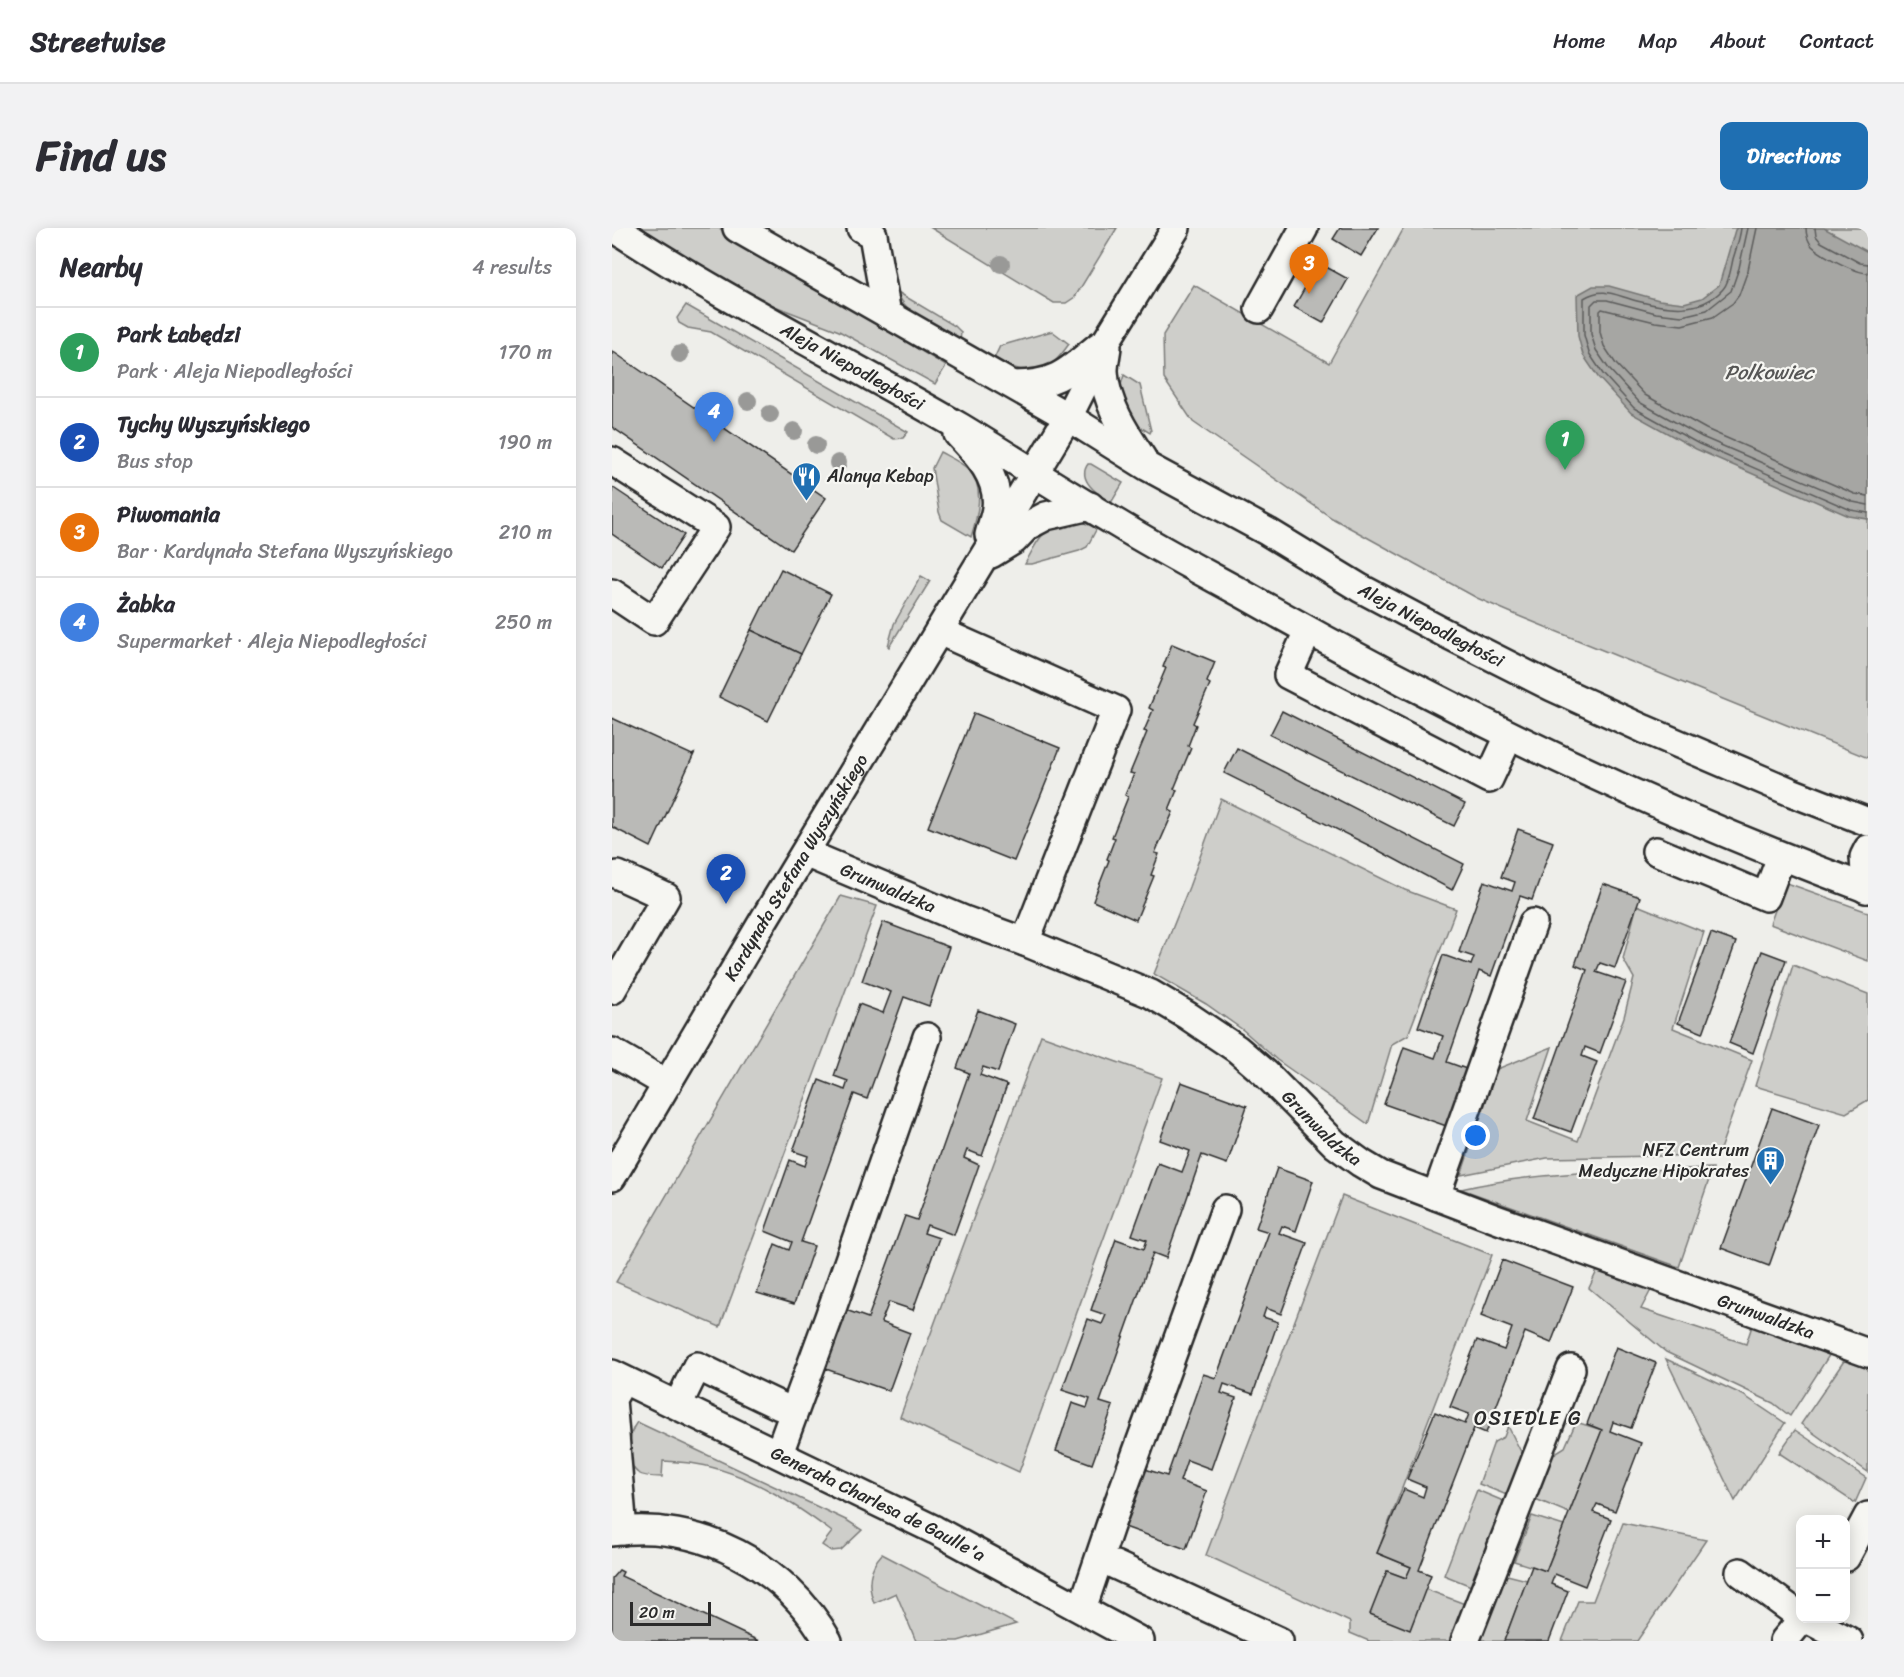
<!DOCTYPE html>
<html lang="en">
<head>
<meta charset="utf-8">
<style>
	body { margin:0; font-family:Sriracha,sans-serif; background:#f2f2f3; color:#2b2b33 }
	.controls { position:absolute; right:18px; bottom:18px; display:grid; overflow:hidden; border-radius:12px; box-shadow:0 3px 15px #0003 }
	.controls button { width:54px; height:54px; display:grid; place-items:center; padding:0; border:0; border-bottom:2px solid #e1e1e2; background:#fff; color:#2b2b33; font:30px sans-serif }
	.scale { position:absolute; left:18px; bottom:15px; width:81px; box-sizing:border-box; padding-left:6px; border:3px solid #2b2b2b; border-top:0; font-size:16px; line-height:21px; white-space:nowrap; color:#2b2b2b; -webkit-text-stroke:4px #f6f6f2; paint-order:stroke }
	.you { position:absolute; left:864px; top:908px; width:21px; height:21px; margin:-15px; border:4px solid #fff; border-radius:50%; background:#1a73e8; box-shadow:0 0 0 9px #1a73e833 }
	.badge { display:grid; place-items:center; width:39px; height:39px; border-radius:50%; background:#1f6fb2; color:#fff; font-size:20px; font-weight:700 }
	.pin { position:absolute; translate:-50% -50px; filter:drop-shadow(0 2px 3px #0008) }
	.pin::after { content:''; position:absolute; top:32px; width:21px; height:18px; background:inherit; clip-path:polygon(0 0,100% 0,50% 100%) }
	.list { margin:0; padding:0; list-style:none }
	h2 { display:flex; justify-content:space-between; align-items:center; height:78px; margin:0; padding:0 24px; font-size:26px }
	h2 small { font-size:20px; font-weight:400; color:#7c7c81 }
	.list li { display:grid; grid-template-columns:39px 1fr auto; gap:18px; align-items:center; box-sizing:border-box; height:90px; padding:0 24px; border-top:2px solid #e1e1e2 }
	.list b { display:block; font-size:22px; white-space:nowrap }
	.list p { margin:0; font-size:20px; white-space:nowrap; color:#7c7c81 }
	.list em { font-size:20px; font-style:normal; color:#7c7c81 }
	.map { position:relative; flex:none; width:1256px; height:1413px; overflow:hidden; border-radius:12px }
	header { display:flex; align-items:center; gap:36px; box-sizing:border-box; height:84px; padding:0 30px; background:#fff; border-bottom:2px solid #e1e1e2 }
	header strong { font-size:28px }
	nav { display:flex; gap:33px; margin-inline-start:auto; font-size:21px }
	.intro { display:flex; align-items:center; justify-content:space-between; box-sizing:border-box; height:144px; padding:0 36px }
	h1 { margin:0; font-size:42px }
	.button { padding:15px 27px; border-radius:12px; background:#1f6fb2; color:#fff; font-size:21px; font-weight:700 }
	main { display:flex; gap:36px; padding:0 36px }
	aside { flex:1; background:#fff; border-radius:12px; box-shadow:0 3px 15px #0003 }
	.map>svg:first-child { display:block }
</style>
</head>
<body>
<header>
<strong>Streetwise</strong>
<nav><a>Home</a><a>Map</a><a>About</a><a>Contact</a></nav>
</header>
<div class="intro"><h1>Find us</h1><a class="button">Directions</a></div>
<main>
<aside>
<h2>Nearby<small>4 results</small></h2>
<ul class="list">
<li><span class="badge" style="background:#2e9e5b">1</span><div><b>Park Łabędzi</b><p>Park · Aleja Niepodległości</p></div><em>170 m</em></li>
<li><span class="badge" style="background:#1a4fb4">2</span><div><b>Tychy Wyszyńskiego</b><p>Bus stop</p></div><em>190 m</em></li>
<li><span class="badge" style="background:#e8710a">3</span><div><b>Piwomania</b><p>Bar · Kardynała Stefana Wyszyńskiego</p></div><em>210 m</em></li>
<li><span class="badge" style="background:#3f7fe0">4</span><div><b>Żabka</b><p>Supermarket · Aleja Niepodległości</p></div><em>250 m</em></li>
</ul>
</aside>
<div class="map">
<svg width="1256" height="1413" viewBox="0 0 1256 1413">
	<rect width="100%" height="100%" fill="#eeeeea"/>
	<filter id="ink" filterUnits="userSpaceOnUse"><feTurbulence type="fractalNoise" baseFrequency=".0167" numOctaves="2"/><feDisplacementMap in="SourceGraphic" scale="12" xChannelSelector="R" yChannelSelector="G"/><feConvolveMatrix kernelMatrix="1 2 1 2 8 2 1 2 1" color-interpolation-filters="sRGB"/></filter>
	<g filter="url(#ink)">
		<g fill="#cececa" stroke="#7c7c7a" stroke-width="1.5">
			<polygon points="30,0 107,0 334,138 323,156 227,103 137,68"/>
			<polygon points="319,0 505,0 463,69 454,75 442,75"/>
			<polygon points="792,0 1256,0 1256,530 909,389 865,370 720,290 581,194 552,151 551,107 582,57 717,135"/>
			<path d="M 284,63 L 343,98 L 349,104 L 348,113 C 325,99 295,89 284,63 Z"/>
			<polygon points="74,77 296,204 291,210 282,211 99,104 76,100 67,95 65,90"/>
			<path d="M 440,103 L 457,116 C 431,153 420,148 382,131 L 388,118 Z"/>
			<polygon points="512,147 528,157 539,203 538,205 520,194 507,163"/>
			<path d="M 328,224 C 337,229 349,234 356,241 C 374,258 365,290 359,309 L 330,292 L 327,284 L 320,240 Z"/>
			<path d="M 476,236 L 479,236 L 511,255 L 499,275 C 487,267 464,252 476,236 Z"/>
			<path d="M 459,292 L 470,294 L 485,300 L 475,319 L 467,323 L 420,336 L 413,336 C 429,306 427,305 459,292 Z"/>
			<polygon points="309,348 318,353 277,419 276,418 282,396"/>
			<polygon points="609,571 793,662 844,681 796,807 780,816 756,896 665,832 631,802 594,776 542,746 577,659"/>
			<polygon points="1175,655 1256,684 1256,733 1158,696 1172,657"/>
			<polygon points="229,668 265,678 108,1099 4,1054"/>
			<polygon points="1025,677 1092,704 1061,800 1140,832 1106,927 935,930 849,947 885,841 940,819 915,893 966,913 1012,789 1022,750 1011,731"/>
			<polygon points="1181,737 1256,766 1256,872 1234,885 1143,858"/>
			<polygon points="429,807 550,850 407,1244 288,1189"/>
			<path d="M 1101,940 L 1067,1039 L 849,961 C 932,942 1017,943 1101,940 Z"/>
			<polygon points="730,968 880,1027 765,1325 799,1339 794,1350 775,1343 759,1386 798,1401 813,1361 861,1379 846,1413 757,1413 738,1405 738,1394 594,1327"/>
			<polygon points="985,1043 1039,1062 1029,1081 1134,1116 1140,1098 1218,1126 1178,1188 1161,1175 1054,1124 977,1060"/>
			<polygon points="1234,1130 1256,1138 1256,1244 1189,1196"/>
			<polygon points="1054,1131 1131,1167 1173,1195 1123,1273"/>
			<path d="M 25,1194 L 236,1293 L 250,1302 L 229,1322 L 219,1323 L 210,1317 L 220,1304 C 180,1274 134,1244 84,1236 C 73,1234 62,1234 51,1233 L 50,1249 C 43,1249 32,1249 26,1245 C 14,1236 16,1205 25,1194 Z"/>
			<polygon points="964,1194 990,1202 957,1285 921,1270 935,1230 953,1219"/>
			<polygon points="896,1198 914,1234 900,1269 867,1256 882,1214 892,1209"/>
			<polygon points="1183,1202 1254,1250 1243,1275 1167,1225"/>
			<polygon points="865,1262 896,1275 864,1360 832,1347"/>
			<polygon points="920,1288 952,1298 934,1343 902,1333"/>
			<polygon points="1011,1295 1094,1312 1025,1413 950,1413 966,1373 981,1373"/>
			<path d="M 270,1326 L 404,1396 L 346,1413 L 304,1413 L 284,1365 L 262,1375 C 255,1357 256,1341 270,1326 Z"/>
			<polygon points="891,1346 915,1352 892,1413 874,1413 868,1410"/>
		</g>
		<polygon fill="#a6a6a3" stroke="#757573" stroke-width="1.5" points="1125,0 1212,0 1256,24 1256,291 1237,288 1084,221 1019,185 986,149 971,127 966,108 965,67 981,58 997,58 1047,72 1072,75 1090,70 1107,57 1123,2"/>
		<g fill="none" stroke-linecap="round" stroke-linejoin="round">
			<g stroke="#5c5c5b" stroke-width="1.5">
				<path d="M 1129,0 C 1128,10 1124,21 1121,31 C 1119,40 1117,55 1111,61 C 1088,87 1053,80 1025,73 C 1004,68 992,58 972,70 L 972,107 L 977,125 L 991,146 L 1022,180 L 1087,216 L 1239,282 L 1256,285"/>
				<polyline points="1136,0 1127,40 1119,63 1095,82 1070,88 1044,85 995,72 984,72 979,77 979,106 984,122 997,141 1027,174 1090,209 1241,274 1256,277"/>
				<polyline points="1145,0 1136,42 1127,67 1121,75 1101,89 1070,97 1043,94 990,81 988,83 988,104 992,118 1004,136 1033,167 1094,201 1243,266 1256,268"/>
				<path d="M 1194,0 C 1194,7 1196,13 1200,18 C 1209,27 1244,45 1256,45"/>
				<polyline points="1203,0 1204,8 1209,14 1248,35 1256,36"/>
			</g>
		</g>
		<g fill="#babab7" stroke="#2b2b2b" stroke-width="1.5">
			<polygon points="728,0 766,0 749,28 721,11"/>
			<polygon points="707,35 736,51 711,95 682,79"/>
			<polygon points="0,123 214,270 179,322 0,199"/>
			<polygon points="0,259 72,307 50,340 0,306"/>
			<polygon points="169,341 219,366 189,426 139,402"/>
			<polygon points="139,402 189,426 156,493 107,469"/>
			<polygon points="560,416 603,434 595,454 598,456 581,495 584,497 576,518 579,520 562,561 565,562 557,582 561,584 543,625 547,626 539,647 542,648 524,692 481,673 497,632 495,631 503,610 500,609 516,569 513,567 522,546 518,545 535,504 532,503 541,482 537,480 554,440 551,439"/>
			<polygon points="670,483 853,576 842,598 658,507"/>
			<polygon points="362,485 448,520 402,633 316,599"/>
			<polygon points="0,490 80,527 82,526 39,619 0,599"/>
			<polygon points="625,520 852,636 840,662 760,619 612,545"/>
			<polygon points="906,601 941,614 920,672 908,668 879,748 867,743 835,834 860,843 840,900 772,876 792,819 823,830 831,808 806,799 831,727 859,737 862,729 847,724 872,653 900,663 903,654 889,649"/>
			<polygon points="991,656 1028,669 1003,740 988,735 984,744 1014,754 988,825 973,819 970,828 985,834 959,904 922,891 975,742 963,737"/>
			<polygon points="271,694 337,719 317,778 292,769 255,871 242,866 189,1014 202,1018 182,1076 145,1065 163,1016 177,1022 180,1014 153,1003 178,932 193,938 196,928 181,923 207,852 233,862 236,853 222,848 247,776 271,785 279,764 250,753"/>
			<polygon points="1099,705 1124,714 1091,805 1066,795"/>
			<polygon points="1150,723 1174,732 1141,825 1117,815"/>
			<polygon points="366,782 403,796 386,844 371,839 368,847 395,857 370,928 355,922 352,930 367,937 342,1007 315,997 312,1005 327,1010 301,1082 277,1074 269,1094 298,1105 277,1163 211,1140 231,1081 256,1090 293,988 305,992 357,845 345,840"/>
			<polygon points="569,854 635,878 615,936 590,927 554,1030 541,1025 488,1174 501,1178 480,1236 444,1223 460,1175 475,1180 478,1171 450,1162 476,1091 490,1096 494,1087 479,1082 504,1011 532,1021 535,1012 520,1007 546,935 570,944 578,923 548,912"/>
			<polygon points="1160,880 1207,897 1157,1038 1109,1020"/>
			<polygon points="665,940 701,953 684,1003 670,998 667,1005 695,1015 669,1086 654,1080 651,1089 666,1094 641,1166 612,1156 609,1165 624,1170 599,1241 575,1232 568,1253 595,1263 574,1321 510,1298 530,1240 555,1248 591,1146 604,1150 657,1004 644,1000"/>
			<polygon points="890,1032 961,1059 939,1115 913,1104 874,1205 862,1200 807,1342 819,1347 798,1402 758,1386 775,1343 794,1350 799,1339 765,1325 792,1261 811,1269 814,1259 795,1251 823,1184 853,1196 857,1186 838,1179 865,1112 892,1122 900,1100 869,1088"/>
			<polygon points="1004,1119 1044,1135 1019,1200 1001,1194 998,1203 1029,1215 1003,1283 985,1276 981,1284 999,1291 973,1358 943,1346 939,1356 956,1363 937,1413 892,1413 920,1338 934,1343 990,1202 975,1196"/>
			<polygon points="7,1342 11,1344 9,1348 147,1413 0,1413 0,1350"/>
		</g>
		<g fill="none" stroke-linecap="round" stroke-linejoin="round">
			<defs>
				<g id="minor">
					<path id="s1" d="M 2,0 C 114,73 233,132 348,199 C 401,231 453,265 506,296 C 547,321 589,343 631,366 C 832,480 1039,581 1256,661"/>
					<path id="s2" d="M 125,0 L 456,189 L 536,239 L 656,304 L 748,360 L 831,404 L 940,459 L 1032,501 L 1179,564 L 1256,594"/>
					<polyline points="249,0 261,7 275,86"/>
					<polyline points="647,81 692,0"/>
					<path d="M 495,119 C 494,127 492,135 492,143 C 493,174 513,205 530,230"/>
					<path d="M 402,157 C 444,157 456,144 487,118"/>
					<path d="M 346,206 C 365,226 388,250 384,280 C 383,289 379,298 377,307"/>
					<polyline points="0,233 104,299 42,393 0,365"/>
					<polyline points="379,326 402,312 415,298 434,288 478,278"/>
					<polyline points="327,403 504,482 413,714"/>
					<polyline points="696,403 676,447 877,551 897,508"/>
					<polyline points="1044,623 1154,669 1169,629"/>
					<path id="s3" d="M 193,625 L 352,692 L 413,714 L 539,766 L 576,788 L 625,821 L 653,845 L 723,916 L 749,935 L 769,947 L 884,991 L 1256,1125"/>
					<polyline points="1254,661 1252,629 1256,621"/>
					<polyline points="0,762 54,669 6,647"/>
					<polyline points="0,824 55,856"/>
					<path id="s4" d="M 0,949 L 153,690 L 423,244 L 456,189 L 495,112 L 564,0"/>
					<polyline points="824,968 921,695"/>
					<path id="s5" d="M 0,1146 L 323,1302 L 528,1413"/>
					<polyline points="66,1177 85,1138 168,1178"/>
					<polyline points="167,1225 217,1089 315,809"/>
					<polyline points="11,1303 0,1171 11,1152"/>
					<path d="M 0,1304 C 87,1291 174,1338 216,1413"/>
					<polyline points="1234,1329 1256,1288"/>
					<polyline points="503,1337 667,1413"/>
					<polyline points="1128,1344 1188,1388"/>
					<polyline points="470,1381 498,1298 613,981"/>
					<polyline points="1193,1390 1237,1413"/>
					<polyline points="853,1413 959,1141"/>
					<polyline points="1172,1413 1191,1390"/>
				</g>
			</defs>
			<use href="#minor" stroke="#2b2b2b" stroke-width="32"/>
			<use href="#minor" stroke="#f6f6f2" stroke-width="27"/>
		</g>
		<g fill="#999997">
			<circle cx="389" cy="36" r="9"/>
			<circle cx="68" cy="126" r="9"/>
			<circle cx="136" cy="173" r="9"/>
			<circle cx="158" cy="186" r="9"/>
			<circle cx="182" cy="203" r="9"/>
			<circle cx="204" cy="217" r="9"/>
			<circle cx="226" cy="235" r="9"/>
		</g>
	</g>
	<defs>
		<symbol id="restaurant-pin" viewBox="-11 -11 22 30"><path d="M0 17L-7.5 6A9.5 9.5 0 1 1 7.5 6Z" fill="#1f6fb2" stroke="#f6f6f2"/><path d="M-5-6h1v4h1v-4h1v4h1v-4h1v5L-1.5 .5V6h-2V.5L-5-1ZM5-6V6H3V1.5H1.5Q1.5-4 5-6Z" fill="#fff"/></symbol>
		<symbol id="building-pin" viewBox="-11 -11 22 30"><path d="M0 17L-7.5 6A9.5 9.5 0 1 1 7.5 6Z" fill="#1f6fb2" stroke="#f6f6f2"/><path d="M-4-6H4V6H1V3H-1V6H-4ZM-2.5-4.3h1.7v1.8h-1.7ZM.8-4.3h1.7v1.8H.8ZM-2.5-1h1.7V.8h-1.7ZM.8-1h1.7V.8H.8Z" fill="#fff"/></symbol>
	</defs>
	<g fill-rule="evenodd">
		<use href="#restaurant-pin" x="178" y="232" width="33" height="45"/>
		<use href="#building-pin" x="1142" y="916" width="33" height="45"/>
	</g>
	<g text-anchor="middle" stroke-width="4.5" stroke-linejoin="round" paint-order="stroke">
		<g font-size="18" fill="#2b2b2b" stroke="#f6f6f2">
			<text dy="6" stroke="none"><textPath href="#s1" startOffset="276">Aleja Niepodległości</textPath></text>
			<text dy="6" stroke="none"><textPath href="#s2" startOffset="800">Aleja Niepodległości</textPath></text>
			<text dy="6" stroke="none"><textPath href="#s4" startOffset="360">Kardynała Stefana Wyszyńskiego</textPath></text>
			<text dy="6" stroke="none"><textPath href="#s3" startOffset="90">Grunwaldzka</textPath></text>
			<text dy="6" stroke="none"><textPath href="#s3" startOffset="592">Grunwaldzka</textPath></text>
			<text dy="6" stroke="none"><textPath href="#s3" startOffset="1078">Grunwaldzka</textPath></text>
			<text dy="6" stroke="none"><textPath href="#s5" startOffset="296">Generała Charlesa de Gaulle'a</textPath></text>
		</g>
		<g font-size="18" fill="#2b2b2b" stroke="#f6f6f2" text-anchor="start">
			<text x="215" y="254">Alanya Kebap</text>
			<text x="1137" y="928" text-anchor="end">NFZ Centrum<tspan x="1137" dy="21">Medyczne Hipokrates</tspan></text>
		</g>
		<g font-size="20" font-style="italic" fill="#565655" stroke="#f6f6f2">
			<text x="1157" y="151">Polkowiec</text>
		</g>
		<g font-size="20" letter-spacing="1.5" fill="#2b2b2b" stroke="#f6f6f2">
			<text x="916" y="1197">OSIEDLE G</text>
		</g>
	</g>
</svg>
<div class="controls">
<button>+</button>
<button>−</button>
</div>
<div class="scale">20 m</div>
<div class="you"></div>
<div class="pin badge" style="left:953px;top:242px;background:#2e9e5b">1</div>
<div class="pin badge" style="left:114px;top:676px;background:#1a4fb4">2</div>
<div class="pin badge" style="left:697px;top:66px;background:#e8710a">3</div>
<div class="pin badge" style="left:102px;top:214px;background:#3f7fe0">4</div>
</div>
</main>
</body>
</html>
